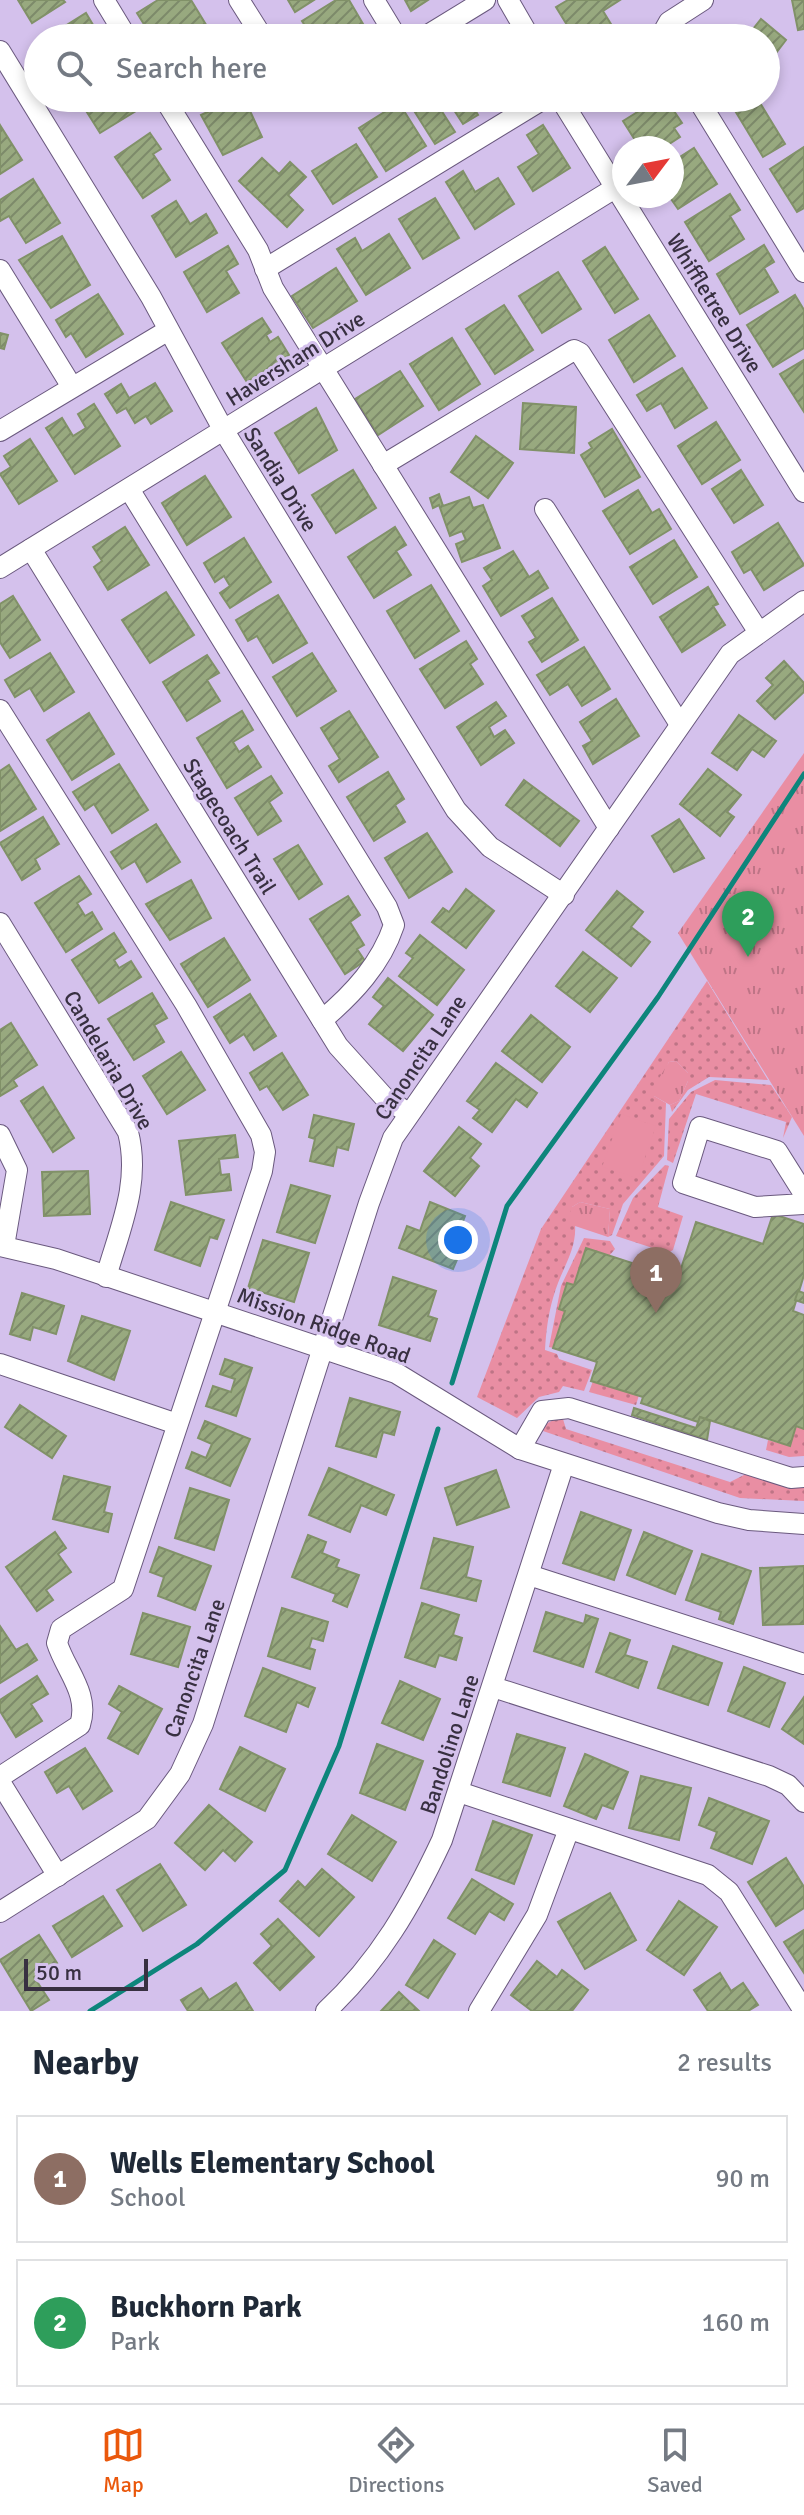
<!DOCTYPE html>
<html lang="en">
<head>
<meta charset="utf-8">
<style>
	body { margin:0; font-family:Signika,sans-serif; background:#f2f2f3; color:#1f2937 }
	.compass { position:absolute; left:612px; top:136px; width:72px; height:72px; border-radius:50%; background:#fff; box-shadow:0 4px 12px #0003; rotate:58deg }
	.scale { position:absolute; left:24px; bottom:20px; width:124px; box-sizing:border-box; padding-left:8px; border:4px solid #383041; border-top:0; font-size:22px; line-height:28px; white-space:nowrap; color:#383041; -webkit-text-stroke:6px #d4c1ec; paint-order:stroke }
	.you { position:absolute; left:458px; top:1240px; width:28px; height:28px; margin:-20px; border:6px solid #fff; border-radius:50%; background:#1a73e8; box-shadow:0 0 0 12px #1a73e833 }
	.badge { display:grid; place-items:center; width:52px; height:52px; border-radius:50%; background:#ea580c; color:#fff; font-size:26px; font-weight:700 }
	.pin { position:absolute; translate:-50% -66px; filter:drop-shadow(0 2px 4px #0008) }
	.pin::after { content:''; position:absolute; top:42px; width:28px; height:24px; background:inherit; clip-path:polygon(0 0,100% 0,50% 100%) }
	.list { margin:0; padding:0; list-style:none }
	h2 { display:flex; justify-content:space-between; align-items:center; height:104px; margin:0; padding:0 32px; font-size:34px }
	h2 small { font-size:26px; font-weight:400; color:#747a83 }
	.list li { display:grid; grid-template-columns:52px 1fr auto; gap:24px; align-items:center; box-sizing:border-box; height:128px; margin:0 16px 16px; padding:0 16px; border:2px solid #e0e1e3; border-radius:0px }
	.list b { display:block; font-size:30px; white-space:nowrap }
	.list p { margin:0; font-size:26px; white-space:nowrap; color:#747a83 }
	.list em { font-size:26px; font-style:normal; color:#747a83 }
	.icon { flex:none; width:44px; height:44px; fill:none; stroke:currentColor; stroke-width:2; stroke-linecap:round; stroke-linejoin:round }
	.map { position:relative; flex:none; width:804px; height:2011px; overflow:hidden }
	.search { position:absolute; background:#fff; box-shadow:0 4px 12px #0003; left:24px; right:24px; top:24px; height:88px; display:flex; align-items:center; gap:20px; box-sizing:border-box; padding:0 28px; border-radius:44px; color:#747a83; font-size:30px }
	.sheet { height:392px; background:#fff }
	nav { display:flex; justify-content:space-around; align-items:center; box-sizing:border-box; height:112px; border-top:2px solid #e0e1e3; background:#fff; font-size:22px; color:#747a83 }
	nav a { display:grid; justify-items:center; gap:4px }
	nav .on { color:#ea580c }
	.map>svg:first-child { display:block }
</style>
</head>
<body>
<div class="map">
<svg width="804" height="2011" viewBox="0 0 804 2011">
	<defs>
		<pattern id="grass-dots" width="8" height="8" patternUnits="userSpaceOnUse" patternTransform="scale(2)"><rect width="8" height="8" fill="#e98ea3"/><path d="M2 2h.1M6 6h.1" fill="none" stroke="#be7486" stroke-width="1.8" stroke-linecap="round"/></pattern>
		<pattern id="park-tufts" width="24" height="20" patternUnits="userSpaceOnUse" patternTransform="scale(2)"><rect width="24" height="20" fill="#e98ea3"/><path d="M3 7l-1-3M5 7V3M7 7l1-3M15 17l-1-3M17 17v-4M19 17l1-3" fill="none" stroke="#be7486"/></pattern>
		<pattern id="building-hatch" width="6" height="6" patternUnits="userSpaceOnUse" patternTransform="scale(2)"><rect width="6" height="6" fill="#98a97f"/><path d="M-1 1l2-2M0 6l6-6M5 7l2-2" fill="none" stroke="#7d8a6a"/></pattern>
	</defs>
	<rect width="100%" height="100%" fill="#d4c1ec"/>
	<g fill="url(#grass-dots)">
		<path d="M 707,981 L 768,1080 L 709,1077 L 688,1090 L 672,1112 L 670,1105 L 679,1101 L 688,1081 L 688,1073 L 676,1061 L 669,1062 L 654,1096 L 666,1103 L 664,1156 L 623,1204 L 612,1235 L 608,1237 L 610,1209 L 580,1202 L 572,1207 C 583,1246 563,1262 553,1298 C 548,1315 546,1333 545,1350 L 557,1354 L 559,1359 L 592,1370 L 584,1391 L 563,1386 L 559,1392 L 539,1397 L 517,1418 L 477,1397 L 541,1229 Z"/>
		<polygon points="715,1080 771,1085 792,1117 783,1138 786,1122 696,1094 673,1163 667,1160 669,1119 691,1092"/>
		<polygon points="665,1165 669,1166 658,1207 683,1216 673,1250 668,1253 616,1236 633,1198"/>
		<polygon points="584,1238 610,1241 615,1249 609,1256 586,1248 574,1285 567,1284 559,1309 565,1311 553,1348 549,1347 561,1286"/>
		<polygon points="593,1381 639,1395 636,1405 589,1392"/>
		<polygon points="557,1418 563,1419 566,1429 730,1482 748,1473 804,1485 804,1501 740,1498 543,1431 546,1424"/>
		<polygon points="796,1426 804,1429 804,1456 789,1457 766,1450 768,1440 790,1446"/>
	</g>
	<g fill="url(#park-tufts)">
		<polygon points="804,753 804,1136 678,933"/>
		<polygon points="676,1061 688,1073 688,1081 679,1101 670,1105 654,1096 653,1088 669,1062"/>
		<polygon points="580,1202 610,1209 608,1237 572,1225 569,1215 572,1207"/>
	</g>
	<polygon fill="#e98ea3" points="621,1114 656,1126 638,1178 602,1167"/>
	<g fill="none" stroke-linecap="round" stroke-linejoin="round">
		<g stroke="#0d857b" stroke-width="5">
			<polyline points="452,1383 507,1206 658,997 804,774"/>
			<polyline points="90,2011 197,1944 285,1870 339,1746 438,1429"/>
		</g>
	</g>
	<g fill="url(#building-hatch)" stroke="#819168" stroke-width="2">
		<polygon points="18,0 63,0 65,2 32,23"/>
		<polygon points="158,0 191,0 208,28 192,38 166,38 160,28 150,34 137,13"/>
		<polygon points="288,0 314,0 295,12"/>
		<polygon points="336,0 349,0 363,24 346,34 349,38 313,38 302,21"/>
		<polygon points="405,0 428,0 411,11"/>
		<polygon points="568,0 620,0 603,11 617,34 611,38 575,38 556,7"/>
		<polygon points="792,0 804,0 804,29 798,30"/>
		<polygon points="86,13 96,30 82,38 46,38"/>
		<polygon points="761,19 786,40 766,66 766,38 746,38"/>
		<polygon points="78,98 128,98 136,111 100,133"/>
		<polygon points="188,98 208,98 193,107"/>
		<polygon points="237,98 244,98 262,137 223,155 201,115"/>
		<polygon points="406,98 468,98 478,115 463,124 450,104 441,110 455,132 435,144"/>
		<polygon points="660,98 672,98 679,108 674,111 682,123 674,128 680,137 663,148 640,148 623,121"/>
		<polygon points="740,98 757,98 785,144 763,157 731,104"/>
		<polygon points="399,103 426,146 386,171 359,128"/>
		<polygon points="0,125 22,160 0,174"/>
		<polygon points="543,125 570,168 533,191 518,167 539,154 527,135"/>
		<polygon points="150,133 161,149 153,154 170,180 143,198 115,157"/>
		<polygon points="356,144 377,177 333,204 312,171"/>
		<polygon points="804,147 804,208 797,212 770,169"/>
		<polygon points="694,148 717,184 678,209 669,196 672,162"/>
		<polygon points="262,158 279,174 290,162 306,177 288,195 303,210 287,227 239,181"/>
		<polygon points="463,171 475,192 498,178 514,204 475,229 446,182"/>
		<polygon points="33,179 60,223 26,243 9,216 0,221 0,200"/>
		<polygon points="730,194 740,210 730,216 744,239 709,261 685,222"/>
		<polygon points="435,198 459,238 423,259 399,219"/>
		<polygon points="176,201 190,224 206,214 217,233 176,257 152,216"/>
		<polygon points="389,234 410,268 366,295 337,249 355,238 362,251"/>
		<polygon points="62,236 90,285 51,308 19,260"/>
		<polygon points="764,245 774,262 764,268 778,292 740,314 717,274"/>
		<polygon points="228,246 238,264 226,271 239,293 207,312 184,272"/>
		<polygon points="605,247 638,299 615,313 583,261"/>
		<polygon points="336,268 357,301 313,328 292,296"/>
		<polygon points="558,272 581,309 542,333 519,296"/>
		<polygon points="98,294 123,334 86,357 71,333 66,337 56,320"/>
		<polygon points="795,295 804,310 804,348 773,367 747,325"/>
		<polygon points="504,305 533,350 495,374 466,329"/>
		<polygon points="649,315 675,356 634,382 609,340"/>
		<polygon points="262,318 271,332 266,335 270,342 278,337 289,355 247,382 222,343"/>
		<polygon points="0,333 8,335 4,349 0,348"/>
		<polygon points="452,338 480,384 439,410 410,364"/>
		<polygon points="804,360 804,412 780,374"/>
		<polygon points="682,368 707,408 675,428 661,403 647,411 637,395"/>
		<polygon points="400,371 423,406 378,435 355,399"/>
		<polygon points="155,383 172,411 151,424 146,416 135,423 126,408 117,413 105,394 121,384 129,398"/>
		<polygon points="523,403 576,407 574,453 520,449"/>
		<polygon points="94,404 120,446 75,474 46,428 62,418 73,436 86,428 78,414"/>
		<polygon points="316,408 337,450 299,473 275,433"/>
		<polygon points="716,422 740,460 702,484 678,446"/>
		<polygon points="612,429 640,477 605,497 581,455 592,448 589,443"/>
		<polygon points="476,436 513,463 488,498 451,472"/>
		<polygon points="30,439 57,481 19,504 0,474 11,467 4,456"/>
		<polygon points="353,470 376,508 336,533 312,495"/>
		<polygon points="741,470 763,505 734,523 712,489"/>
		<polygon points="205,476 231,517 187,545 162,503"/>
		<polygon points="638,490 652,513 659,509 671,529 630,554 603,511"/>
		<polygon points="439,494 443,506 469,497 473,508 483,505 500,548 462,562 456,544 466,540 462,531 450,536 439,505 433,508 430,498"/>
		<polygon points="778,523 804,565 764,590 751,569 744,573 732,552"/>
		<polygon points="125,527 149,565 108,590 94,567 102,561 93,547"/>
		<polygon points="395,527 406,545 396,551 411,575 374,598 348,557"/>
		<polygon points="244,538 271,582 230,608 220,593 230,586 224,576 215,582 204,563"/>
		<polygon points="674,540 697,577 653,604 630,567"/>
		<polygon points="513,551 529,577 538,571 548,588 501,616 483,586 492,580 484,568"/>
		<polygon points="431,585 459,631 415,658 387,611"/>
		<polygon points="708,587 718,604 713,606 725,625 682,652 660,617"/>
		<polygon points="166,592 194,635 150,663 122,620"/>
		<polygon points="278,595 307,643 273,663 257,636 248,641 236,620"/>
		<polygon points="13,596 40,640 10,658 0,642 0,604"/>
		<polygon points="552,598 578,640 542,662 529,642 536,638 522,616"/>
		<polygon points="466,641 477,659 470,664 483,684 445,708 420,669"/>
		<polygon points="584,647 610,689 582,706 568,684 550,695 537,675"/>
		<polygon points="50,653 74,692 44,711 30,688 15,697 5,680"/>
		<polygon points="312,653 336,691 297,716 273,677"/>
		<polygon points="207,655 219,673 207,680 220,701 187,721 163,682"/>
		<polygon points="784,661 804,683 804,692 775,719 757,701 773,685 766,678"/>
		<polygon points="616,699 639,736 593,764 583,746 592,741 580,722"/>
		<polygon points="496,702 506,716 489,727 494,737 505,730 514,743 481,765 457,727"/>
		<polygon points="242,711 253,730 233,742 239,752 248,746 261,767 227,788 197,738"/>
		<polygon points="349,711 378,757 339,782 329,766 340,759 321,728"/>
		<polygon points="89,713 114,754 72,780 47,740"/>
		<polygon points="739,715 776,741 764,757 752,749 737,770 712,753"/>
		<polygon points="119,764 148,810 112,833 94,804 85,810 73,792"/>
		<polygon points="9,765 36,809 0,831 0,771"/>
		<polygon points="708,769 741,795 727,812 734,817 720,836 680,804"/>
		<polygon points="388,772 404,799 395,805 405,822 374,841 347,797"/>
		<polygon points="271,776 282,793 269,802 281,821 258,835 235,798"/>
		<polygon points="524,780 579,821 560,846 506,805"/>
		<polygon points="43,817 59,844 35,859 40,869 22,880 0,843"/>
		<polygon points="679,819 704,858 674,872 652,836"/>
		<polygon points="156,824 180,862 147,882 135,861 122,869 111,852"/>
		<polygon points="427,833 452,872 409,898 385,858"/>
		<polygon points="298,845 322,884 299,899 274,859"/>
		<polygon points="79,876 91,894 77,903 85,916 92,912 102,929 66,952 35,903"/>
		<polygon points="191,880 211,918 170,940 146,904"/>
		<polygon points="466,889 494,911 466,948 432,922 443,908 449,912"/>
		<polygon points="617,891 643,912 631,927 650,942 631,966 586,930"/>
		<polygon points="348,896 360,915 350,922 364,945 357,949 365,961 345,974 310,919"/>
		<polygon points="114,933 126,952 114,960 119,968 131,961 141,977 99,1003 72,960"/>
		<polygon points="420,935 464,970 437,1005 399,976 413,958 406,953"/>
		<polygon points="224,938 250,980 208,1007 181,964"/>
		<polygon points="583,952 617,978 590,1012 556,986"/>
		<polygon points="388,978 433,1015 403,1051 369,1024 384,1006 373,997"/>
		<polygon points="152,993 167,1018 154,1025 164,1042 134,1060 108,1019"/>
		<polygon points="250,994 276,1036 254,1050 244,1034 230,1043 214,1017"/>
		<polygon points="531,1015 570,1047 542,1082 502,1051"/>
		<polygon points="11,1023 37,1065 13,1080 17,1086 0,1096 0,1030"/>
		<polygon points="181,1052 205,1090 167,1114 143,1076"/>
		<polygon points="282,1053 308,1095 283,1110 267,1086 260,1090 250,1073"/>
		<polygon points="496,1063 537,1093 527,1107 516,1099 492,1132 473,1118 480,1110 467,1101"/>
		<polygon points="43,1087 74,1138 53,1152 21,1101"/>
		<polygon points="314,1115 354,1124 348,1150 337,1147 333,1166 310,1161 315,1139 309,1137"/>
		<polygon points="459,1127 481,1144 470,1158 479,1166 455,1196 424,1171"/>
		<polygon points="235,1135 238,1157 219,1159 221,1175 229,1174 231,1190 186,1195 179,1141"/>
		<polygon points="88,1171 90,1214 44,1216 42,1172"/>
		<polygon points="291,1185 330,1196 315,1243 277,1232"/>
		<polygon points="171,1202 224,1220 217,1239 210,1237 200,1266 155,1250"/>
		<polygon points="430,1202 465,1216 454,1244 462,1248 453,1269 399,1248 407,1226 420,1231"/>
		<polygon points="773,1214 804,1224 804,1275 793,1311 804,1315 804,1429 796,1426 790,1446 700,1417 698,1422 641,1403 643,1397 591,1381 597,1362 553,1348 565,1311 559,1309 567,1283 574,1285 586,1248 678,1278 696,1222 763,1244"/>
		<polygon points="263,1240 309,1253 294,1302 248,1288"/>
		<polygon points="393,1277 436,1291 428,1316 437,1319 430,1341 379,1325"/>
		<polygon points="798,1291 804,1293 804,1303 795,1300"/>
		<polygon points="22,1293 64,1306 56,1334 33,1327 30,1340 10,1334"/>
		<polygon points="82,1316 130,1331 114,1380 68,1361"/>
		<polygon points="225,1359 252,1368 236,1416 206,1406 213,1386 231,1392 235,1379 220,1374"/>
		<polygon points="350,1398 400,1412 394,1435 383,1432 376,1457 336,1446"/>
		<polygon points="20,1405 66,1436 52,1458 5,1427"/>
		<polygon points="634,1408 696,1428 700,1417 710,1421 707,1440 632,1415"/>
		<polygon points="205,1421 250,1439 230,1486 186,1468 192,1452 206,1458 212,1444 198,1438"/>
		<polygon points="329,1468 394,1495 386,1515 361,1505 350,1532 309,1515"/>
		<polygon points="496,1470 509,1507 457,1525 445,1488"/>
		<polygon points="64,1476 110,1487 104,1512 112,1514 108,1532 53,1519"/>
		<polygon points="190,1488 229,1500 214,1550 175,1538"/>
		<polygon points="581,1512 631,1530 614,1580 563,1563"/>
		<polygon points="55,1532 66,1548 58,1554 71,1572 46,1590 53,1600 37,1611 6,1567"/>
		<polygon points="644,1532 692,1551 675,1594 627,1575"/>
		<polygon points="308,1535 326,1542 322,1553 339,1560 336,1567 359,1575 347,1607 333,1601 336,1594 292,1577"/>
		<polygon points="434,1538 473,1547 466,1577 481,1581 476,1601 421,1588"/>
		<polygon points="159,1547 211,1566 195,1610 158,1596 164,1577 150,1572"/>
		<polygon points="702,1554 751,1571 733,1624 719,1619 721,1612 686,1600"/>
		<polygon points="804,1566 804,1624 763,1625 760,1568"/>
		<polygon points="422,1603 459,1615 453,1635 462,1638 456,1660 439,1655 435,1667 405,1657"/>
		<polygon points="282,1608 328,1622 323,1641 312,1638 309,1648 315,1650 310,1669 268,1656"/>
		<polygon points="546,1612 584,1624 586,1615 598,1619 583,1667 534,1651"/>
		<polygon points="143,1613 190,1627 178,1667 131,1654"/>
		<polygon points="0,1626 16,1650 27,1644 37,1660 0,1683"/>
		<polygon points="610,1633 630,1640 625,1655 647,1662 638,1688 596,1672"/>
		<polygon points="673,1646 722,1663 708,1705 658,1688"/>
		<polygon points="744,1667 785,1683 769,1727 728,1711"/>
		<polygon points="263,1668 315,1688 308,1707 297,1702 286,1732 245,1716"/>
		<polygon points="37,1676 48,1694 31,1704 42,1721 16,1737 0,1711 0,1700"/>
		<polygon points="400,1681 440,1699 423,1740 382,1723"/>
		<polygon points="119,1686 162,1709 138,1754 108,1738 122,1712 109,1704"/>
		<polygon points="804,1697 804,1744 782,1729"/>
		<polygon points="517,1734 565,1748 550,1796 503,1782"/>
		<polygon points="377,1744 423,1761 405,1810 360,1793"/>
		<polygon points="240,1747 285,1769 265,1811 220,1789"/>
		<polygon points="85,1748 112,1791 83,1809 69,1786 57,1793 45,1772"/>
		<polygon points="585,1754 628,1772 613,1809 602,1805 596,1819 564,1806"/>
		<polygon points="641,1776 691,1788 679,1840 629,1828"/>
		<polygon points="709,1798 769,1821 752,1864 711,1848 717,1832 699,1825"/>
		<polygon points="209,1805 252,1842 235,1861 223,1850 205,1870 175,1843"/>
		<polygon points="352,1815 396,1842 372,1881 328,1854"/>
		<polygon points="493,1821 532,1835 514,1884 476,1870"/>
		<polygon points="786,1858 804,1887 804,1908 776,1926 748,1882"/>
		<polygon points="160,1864 186,1905 143,1931 117,1890"/>
		<polygon points="322,1869 354,1897 319,1936 280,1901 298,1881 305,1888"/>
		<polygon points="472,1879 513,1904 504,1920 489,1911 475,1934 448,1918"/>
		<polygon points="610,1893 636,1940 585,1969 558,1922"/>
		<polygon points="103,1896 122,1926 72,1957 53,1926"/>
		<polygon points="679,1901 717,1927 684,1975 647,1950"/>
		<polygon points="278,1919 314,1957 280,1990 254,1963 272,1946 261,1934"/>
		<polygon points="804,1930 804,1973 784,1942"/>
		<polygon points="39,1935 57,1963 34,1977 49,2000 31,2011 0,1960"/>
		<polygon points="434,1940 455,1954 428,1998 406,1985"/>
		<polygon points="537,1961 557,1977 562,1970 588,1990 572,2011 532,2011 511,1995"/>
		<polygon points="720,1973 731,1991 743,1983 758,2005 748,2011 708,2011 694,1990"/>
		<polygon points="236,1983 253,2011 188,2011 181,2000 201,1988 209,2000"/>
		<polygon points="399,1992 419,2011 381,2011"/>
	</g>
	<g fill="none" stroke-linecap="round" stroke-linejoin="round">
		<defs>
			<g id="minor">
				<polyline points="104,0 127,38"/>
				<polyline points="239,0 263,38"/>
				<polyline points="374,0 397,38"/>
				<polyline points="508,0 530,38"/>
				<polyline points="423,38 485,0"/>
				<polyline points="660,38 669,22 703,0"/>
				<polyline points="0,51 151,297 224,431 456,810 490,847 564,895"/>
				<polyline points="164,98 258,250 273,288 609,828"/>
				<polyline points="305,98 324,98"/>
				<polyline points="560,98 804,492"/>
				<polyline points="697,98 804,272"/>
				<polyline points="265,269 545,98"/>
				<polyline points="0,270 72,387"/>
				<polyline points="0,431 167,331"/>
				<polyline points="383,465 574,350 580,353 758,631"/>
				<path d="M 129,489 L 387,907 L 394,925 C 381,964 353,994 322,1020"/>
				<polyline points="545,509 679,723"/>
				<polyline points="31,549 338,1046 384,1097 408,1113"/>
				<polyline points="0,568 615,188"/>
				<path d="M 0,710 L 186,1005 L 261,1135 L 265,1152 L 262,1171 L 123,1589 L 61,1629 L 57,1643 C 66,1671 90,1694 80,1725 L 0,1777"/>
				<path d="M 0,923 L 128,1132 C 141,1183 120,1228 106,1277"/>
				<polyline points="0,1135 17,1170 4,1246"/>
				<polyline points="804,1194 777,1151 700,1127 683,1183 755,1207 804,1204"/>
				<polyline points="0,1246 56,1259 396,1373 520,1449 718,1513 749,1520 804,1524"/>
				<polyline points="0,1364 177,1424"/>
				<polyline points="520,1449 542,1411 569,1408 791,1478 804,1477"/>
				<polyline points="529,1575 804,1664"/>
				<polyline points="493,1687 769,1776 788,1785 804,1802"/>
				<polyline points="0,1782 58,1876"/>
				<polyline points="459,1792 708,1875 729,1892 804,2011"/>
				<polyline points="0,1912 147,1819 180,1774 203,1724 369,1203 393,1138 730,654 804,601"/>
				<path d="M 326,2011 C 379,1962 412,1904 442,1840 L 564,1464"/>
				<polyline points="479,2011 537,1915 569,1829"/>
			</g>
		</defs>
		<use href="#minor" stroke="#6a597e" stroke-width="22"/>
		<use href="#minor" stroke="#fff" stroke-width="20"/>
	</g>
	<g text-anchor="middle" stroke-width="6" stroke-linejoin="round" paint-order="stroke">
		<g font-size="22" fill="#383041" stroke="#d4c1ec">
			<text transform="translate(715 303) rotate(58)" y="8">Whiffletree Drive</text>
			<text transform="translate(295 358) rotate(-32)" y="8">Haversham Drive</text>
			<text transform="translate(281 479) rotate(58)" y="8">Sandia Drive</text>
			<text transform="translate(230 826) rotate(58)" y="8">Stagecoach Trail</text>
			<text transform="translate(420 1057) rotate(-56)" y="8">Canoncita Lane</text>
			<text transform="translate(109 1060) rotate(60)" y="8">Candelaria Drive</text>
			<text transform="translate(324 1325) rotate(20)" y="8">Mission Ridge Road</text>
			<text transform="translate(194 1668) rotate(-71)" y="8">Canoncita Lane</text>
			<text transform="translate(449 1744) rotate(-72)" y="8">Bandolino Lane</text>
		</g>
	</g>
</svg>
<svg class="compass" viewBox="-18 -18 36 36"><path d="M0-13l5 13h-10z" fill="#e53935"/><path d="M0 13l5-13h-10z" fill="#747a83"/></svg>
<div class="scale">50 m</div>
<div class="you"></div>
<div class="pin badge" style="left:656px;top:1313px;background:#8d6e63">1</div>
<div class="pin badge" style="left:748px;top:957px;background:#2e9e5b">2</div>
<div class="search"><svg class="icon" aria-label="search" viewBox="0 0 24 24"><circle cx="10" cy="10" r="6"/><path d="M15 15l6 6"/></svg>Search here</div>
</div>
<section class="sheet">
<h2>Nearby<small>2 results</small></h2>
<ul class="list">
<li><span class="badge" style="background:#8d6e63">1</span><div><b>Wells Elementary School</b><p>School</p></div><em>90 m</em></li>
<li><span class="badge" style="background:#2e9e5b">2</span><div><b>Buckhorn Park</b><p>Park</p></div><em>160 m</em></li>
</ul>
</section>
<nav>
<a class="on"><svg class="icon" aria-label="map" viewBox="0 0 24 24"><path d="M3 6l6-2 6 2 6-2v14l-6 2-6-2-6 2zM9 4v14M15 6v14"/></svg>Map</a>
<a><svg class="icon" aria-label="directions" viewBox="0 0 24 24"><path d="M12 3l9 9-9 9-9-9zM9 14v-3h6M13 9l2 2-2 2"/></svg>Directions</a>
<a><svg class="icon" aria-label="saved" viewBox="0 0 24 24"><path d="M7 4h10v16l-5-4-5 4z"/></svg>Saved</a>
</nav>
</body>
</html>
